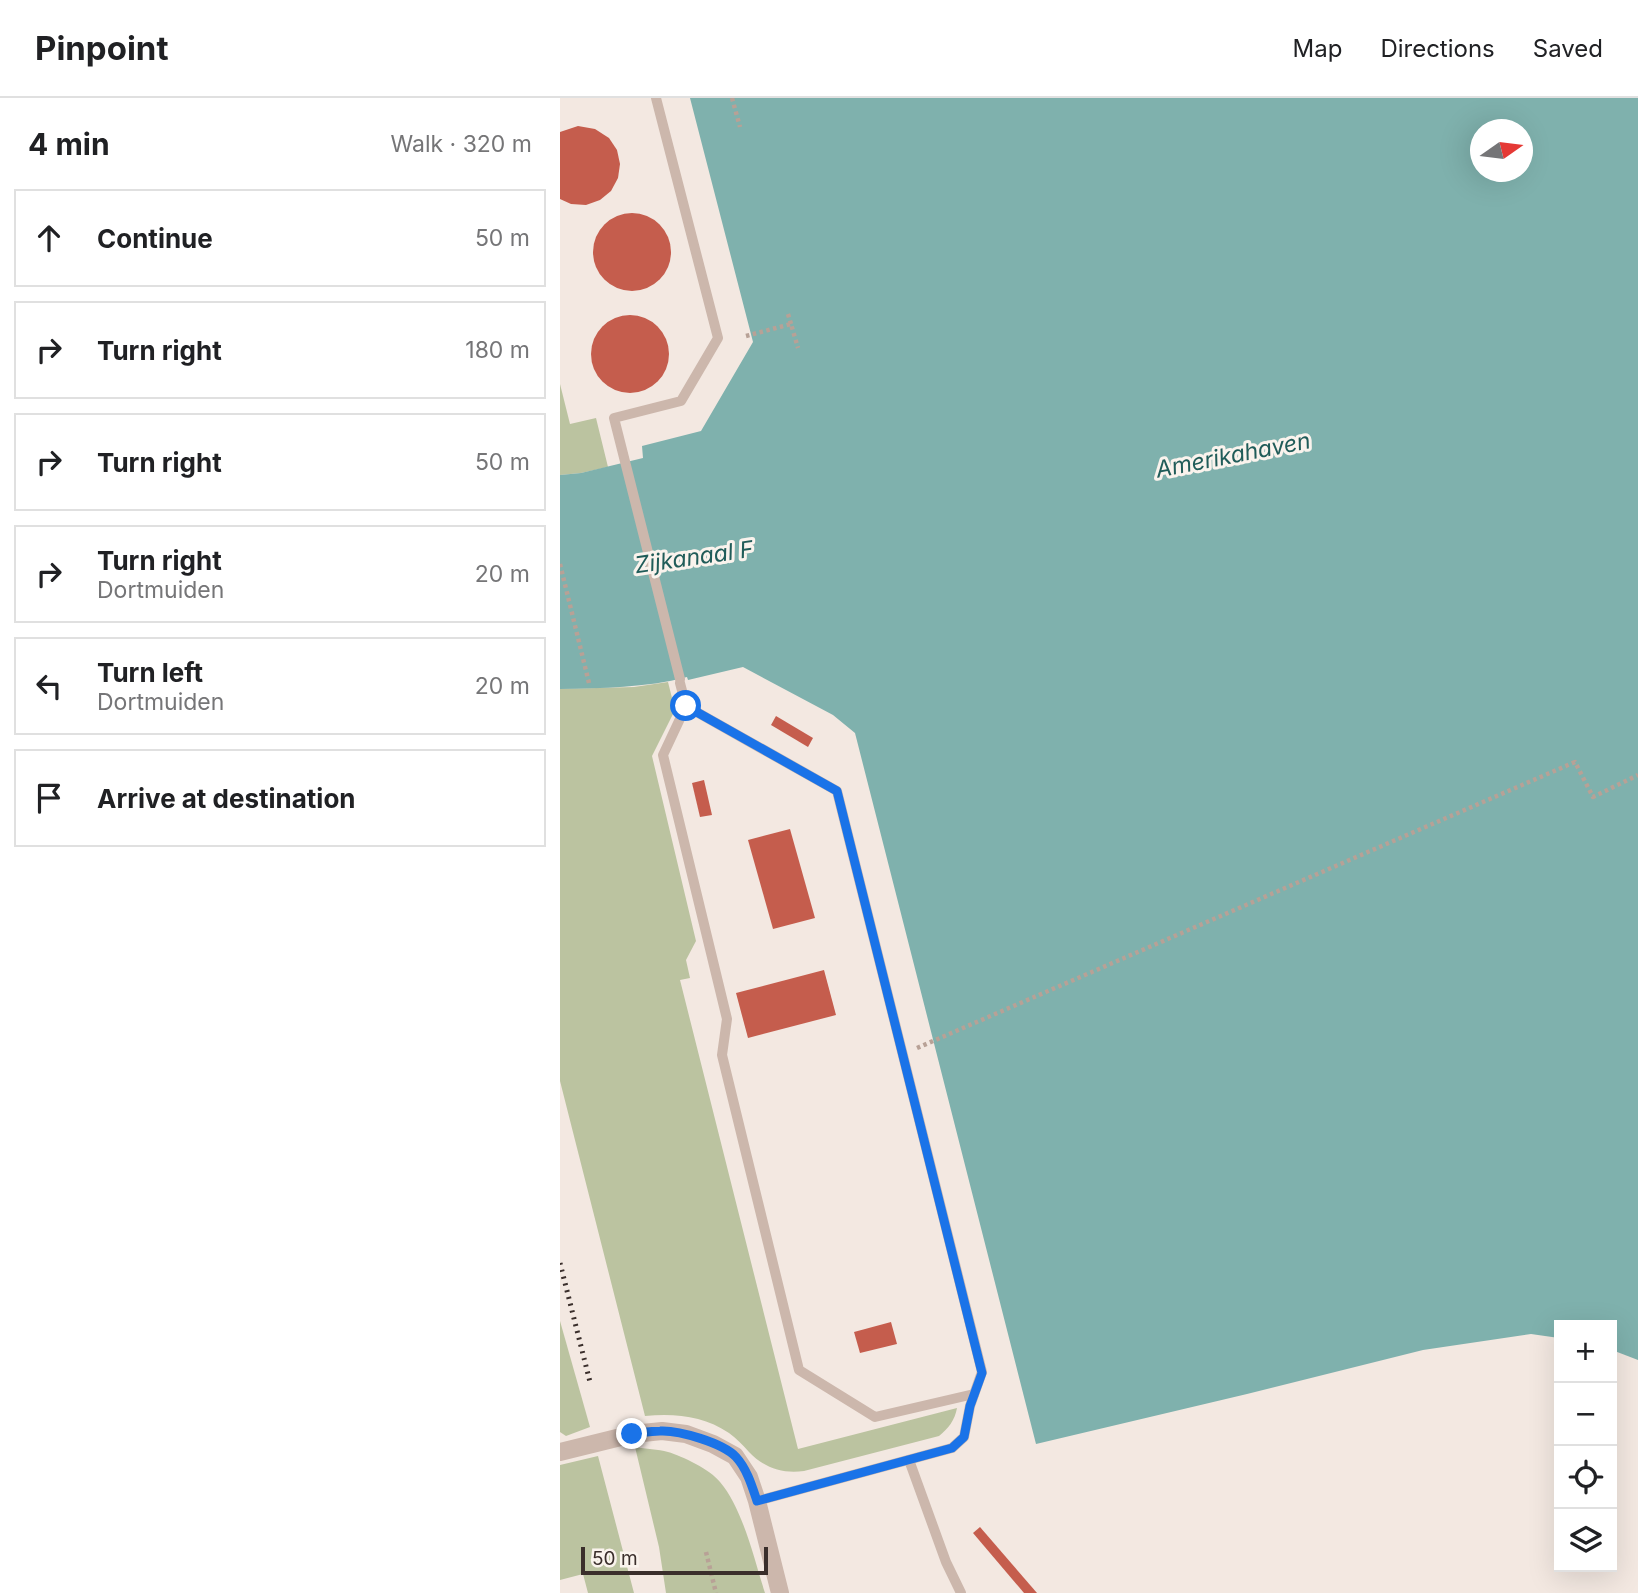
<!DOCTYPE html>
<html lang="en">
<head>
<meta charset="utf-8">
<style>
	body { margin:0; font-family:Inter,sans-serif; background:#f2f2f2; color:#202124 }
	.controls { position:absolute; right:21px; bottom:21px; display:grid; overflow:hidden; border-radius:0px; box-shadow:0 7px 28px #0002 }
	.controls button { width:63px; height:63px; display:grid; place-items:center; padding:0; border:0; border-bottom:2px solid #e0e0e0; background:#fff; color:#202124; font:35px sans-serif }
	.compass { position:absolute; left:910px; top:21px; width:63px; height:63px; border-radius:50%; background:#fff; box-shadow:0 7px 28px #0002; rotate:76deg }
	.scale { position:absolute; left:21px; bottom:18px; width:187px; box-sizing:border-box; padding-left:7px; border:4px solid #3a2e2b; border-top:0; font-size:19px; line-height:24px; white-space:nowrap; color:#3a2e2b; -webkit-text-stroke:5px #faf3ed; paint-order:stroke }
	.stop { position:absolute; width:21px; height:21px; margin:-16px; border:5px solid #1a73e8; border-radius:50%; background:#fff }
	.stop.end { background:#1a73e8; border-color:#fff; box-shadow:0 2px 7px #0008 }
	.list { margin:0; padding:0; list-style:none }
	h2 { display:flex; justify-content:space-between; align-items:center; height:91px; margin:0; padding:0 28px; font-size:30px }
	h2 small { font-size:23px; font-weight:400; color:#757577 }
	.list li { display:grid; grid-template-columns:46px 1fr auto; gap:21px; align-items:center; box-sizing:border-box; height:98px; margin:0 14px 14px; padding:0 14px; border:2px solid #e0e0e0; border-radius:0px }
	.list b { display:block; font-size:26px; white-space:nowrap }
	.list p { margin:0; font-size:23px; white-space:nowrap; color:#757577 }
	.list em { font-size:23px; font-style:normal; color:#757577 }
	.icon { flex:none; width:38px; height:38px; fill:none; stroke:currentColor; stroke-width:2; stroke-linecap:round; stroke-linejoin:round }
	.map { position:relative; flex:none; width:1078px; height:1495px; overflow:hidden }
	header { display:flex; align-items:center; gap:42px; box-sizing:border-box; height:98px; padding:0 35px; background:#fff; border-bottom:2px solid #e0e0e0 }
	header strong { font-size:33px }
	nav { display:flex; gap:38px; margin-inline-start:auto; font-size:24px }
	main { display:flex }
	aside { flex:1; background:#fff }
	.map>svg:first-child { display:block }
</style>
</head>
<body>
<header>
<strong>Pinpoint</strong>
<nav><a>Map</a><a>Directions</a><a>Saved</a></nav>
</header>
<main>
<aside>
<h2>4 min<small>Walk · 320 m</small></h2>
<ul class="list">
<li><svg class="icon" aria-label="ahead" viewBox="0 0 24 24"><path d="M12 20V5M6 11l6-6 6 6"/></svg><div><b>Continue</b></div><em>50 m</em></li>
<li><svg class="icon" aria-label="right" viewBox="0 0 24 24"><path d="M7 20v-9h11M14 6l5 5-5 5"/></svg><div><b>Turn right</b></div><em>180 m</em></li>
<li><svg class="icon" aria-label="right" viewBox="0 0 24 24"><path d="M7 20v-9h11M14 6l5 5-5 5"/></svg><div><b>Turn right</b></div><em>50 m</em></li>
<li><svg class="icon" aria-label="right" viewBox="0 0 24 24"><path d="M7 20v-9h11M14 6l5 5-5 5"/></svg><div><b>Turn right</b><p>Dortmuiden</p></div><em>20 m</em></li>
<li><svg class="icon" aria-label="left" viewBox="0 0 24 24"><path d="M17 20v-9H6M10 6l-5 5 5 5"/></svg><div><b>Turn left</b><p>Dortmuiden</p></div><em>20 m</em></li>
<li><svg class="icon" aria-label="arrive" viewBox="0 0 24 24"><path d="M6 21V4h12l-3 4 3 4H6"/></svg><div><b>Arrive at destination</b></div></li>
</ul>
</aside>
<div class="map">
<svg width="1078" height="1495" viewBox="0 0 1078 1495">
	<rect width="100%" height="100%" fill="#f3e8e1"/>
	<g fill="#bbc3a0">
		<polygon points="0,286 10,326 36,320 48,369 21,375 0,377"/>
		<path d="M 108,584 L 115,612 L 92,658 L 136,843 L 126,862 L 130,880 L 120,882 L 238,1351 L 397,1310 C 395,1322 388,1331 379,1338 L 244,1373 C 223,1376 204,1370 189,1354 C 183,1347 177,1341 169,1335 C 144,1318 115,1315 85,1318 L 0,983 L 0,591 L 74,589 Z"/>
		<polygon points="0,1223 30,1329 6,1338 0,1334"/>
		<path d="M 75,1349 C 86,1351 98,1351 108,1354 C 122,1358 151,1372 160,1384 C 183,1411 194,1461 205,1495 L 106,1495 L 99,1449 Z"/>
		<polygon points="38,1358 74,1495 28,1495 23,1476 0,1482 0,1367"/>
	</g>
	<path fill="#7fb1ad" fill-rule="evenodd" d="M 130,0 L 1078,0 L 1078,1262 L 1052,1252 L 1052,1227 L 999,1227 L 999,1240 L 971,1236 L 863,1252 L 687,1296 L 476,1346 L 295,635 L 273,617 L 183,569 L 128,582 L 127,579 C 85,590 43,590 0,591 L 0,377 L 21,375 L 83,360 L 82,348 L 141,333 L 193,244 ZM 920,32 L 962,32 L 962,74 L 920,74 Z"/>
	<g fill="#c55d4d">
		<polygon points="18,28 35,31 49,40 57,52 60,66 58,80 51,93 40,102 26,107 11,106 0,101 0,34"/>
		<circle cx="72" cy="154" r="39"/>
		<circle cx="70" cy="256" r="39"/>
		<polygon points="216,618 253,640 248,649 211,627"/>
		<polygon points="144,682 152,717 140,719 132,685"/>
		<polygon points="230,731 255,820 213,831 188,742"/>
		<polygon points="264,872 276,917 188,940 176,895"/>
		<polygon points="331,1224 337,1246 300,1255 294,1234"/>
		<polygon points="420,1429 477,1495 464,1495 413,1435"/>
	</g>
	<g fill="none" stroke-linecap="round" stroke-linejoin="round">
		<g stroke="#b8a196" stroke-width="4.5" stroke-dasharray="3.5 3.5" stroke-linecap="butt">
			<polyline points="172,0 180,29"/>
			<polyline points="228,216 231,226"/>
			<polyline points="186,238 231,226 238,250"/>
			<polyline points="0,466 29,585"/>
			<polyline points="357,950 1015,664 1033,699 1078,677"/>
			<polyline points="146,1454 156,1495"/>
		</g>
		<g stroke="#ccb7ac" stroke-width="10">
			<polyline points="96,0 158,240 121,303 54,320 120,581"/>
			<polyline points="120,585 126,608 277,693 422,1274 410,1308 404,1339 392,1350 197,1403"/>
			<polyline points="126,608 103,657 167,921 162,957 239,1272 315,1319 414,1296"/>
			<polyline points="349,1362 386,1464 401,1495"/>
		</g>
		<polyline stroke="#ccb7ac" stroke-width="18" points="0,1354 73,1336 102,1333 126,1336 153,1346 175,1358 189,1379 197,1403 220,1495"/>
		<polyline stroke="#3a2e2b" stroke-width="5" stroke-dasharray="2 5" stroke-linecap="butt" points="0,1165 30,1284"/>
	</g>
	<g fill="none" stroke-linecap="round" stroke-linejoin="round">
		<path stroke="#1a73e8" stroke-width="9" d="M 72,1336 C 81,1335 91,1333 100,1333 C 119,1332 163,1345 176,1359 C 187,1371 192,1388 197,1403 L 392,1350 L 404,1339 L 410,1308 L 422,1275 L 277,693 L 126,608"/>
	</g>
	<g text-anchor="middle" stroke-width="6" stroke-linejoin="round" paint-order="stroke">
		<g font-size="23" font-style="italic" fill="#205c59" stroke="#faf3ed">
			<text transform="translate(673 357) rotate(-11)" y="8">Amerikahaven</text>
			<text transform="translate(134 459) rotate(-8)" y="8">Zijkanaal F</text>
		</g>
	</g>
</svg>
<div class="controls">
<button>+</button>
<button>−</button>
<button><svg class="icon" aria-label="locate" viewBox="0 0 24 24"><circle cx="12" cy="12" r="6"/><path d="M12 2v4M12 18v4M2 12h4M18 12h4"/></svg></button>
<button><svg class="icon" aria-label="layers" viewBox="0 0 24 24"><path d="M12 4l9 5-9 5-9-5zM3 14l9 5 9-5"/></svg></button>
</div>
<svg class="compass" viewBox="-18 -18 36 36"><path d="M0-13l5 13h-10z" fill="#e53935"/><path d="M0 13l5-13h-10z" fill="#757577"/></svg>
<div class="scale">50 m</div>
<div class="stop" style="left:126px;top:608px"></div>
<div class="stop end" style="left:72px;top:1336px"></div>
</div>
</main>
</body>
</html>
